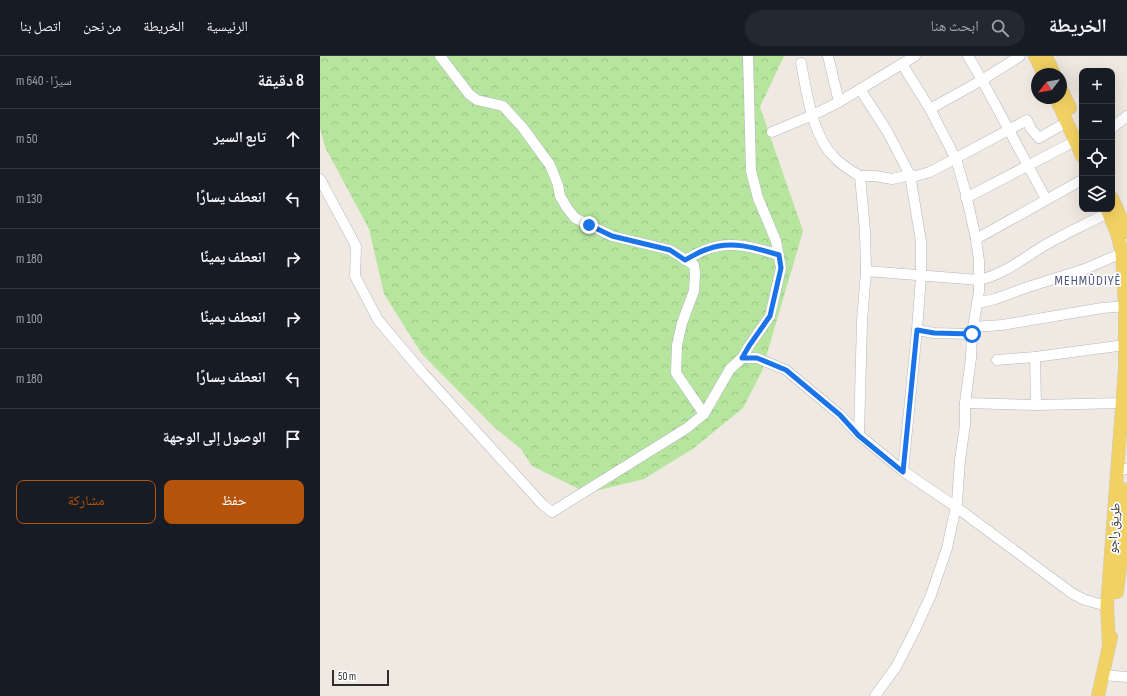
<!DOCTYPE html>
<html lang="ar">
<head>
<meta charset="utf-8">
<style>
	body { margin:0; font-family:"Sofia Sans Condensed","Noto Naskh Arabic",sans-serif; background:#242831; color:#f1f3f6; direction:rtl }
	.controls { position:absolute; right:12px; top:12px; display:grid; overflow:hidden; border-radius:8px; box-shadow:0 4px 16px #0002 }
	.controls button { width:36px; height:36px; display:grid; place-items:center; padding:0; border:0; border-bottom:1px solid #363941; background:#171b24; color:#f1f3f6; font:20px sans-serif }
	.compass { position:absolute; left:711px; top:12px; width:36px; height:36px; border-radius:50%; background:#171b24; box-shadow:0 4px 16px #0002; rotate:239deg }
	.scale { position:absolute; left:12px; bottom:10px; width:57px; box-sizing:border-box; padding-left:4px; border:2px solid #2e2e2e; border-top:0; font-size:11px; line-height:14px; white-space:nowrap; color:#2e2e2e; -webkit-text-stroke:3px #fff; paint-order:stroke }
	.stop { position:absolute; width:12px; height:12px; margin:-9px; border:3px solid #1a73e8; border-radius:50%; background:#fff }
	.stop.end { background:#1a73e8; border-color:#fff; box-shadow:0 1px 4px #0008 }
	.list { margin:0; padding:0; list-style:none }
	h2 { display:flex; justify-content:space-between; align-items:center; height:52px; margin:0; padding:0 16px; font-size:17px }
	h2 small { font-size:13px; font-weight:400; color:#9ea1a6 }
	.list li { display:grid; grid-template-columns:26px 1fr auto; gap:12px; align-items:center; box-sizing:border-box; height:60px; padding:0 16px; border-top:1px solid #363941 }
	.list b { display:block; font-size:15px; white-space:nowrap }
	.list em { font-size:13px; font-style:normal; color:#9ea1a6 }
	.actions { display:flex; gap:8px; padding:12px 16px }
	.actions a { flex:1; padding:9px 0; border:1px solid #b45309; border-radius:8px; text-align:center; font-size:14px; color:#b45309 }
	.actions .main { background:#b45309; color:#fff }
	.icon { flex:none; width:22px; height:22px; fill:none; stroke:currentColor; stroke-width:2; stroke-linecap:round; stroke-linejoin:round }
	.map { position:relative; flex:none; width:807px; height:640px; overflow:hidden; direction:ltr }
	header { display:flex; align-items:center; gap:24px; box-sizing:border-box; height:56px; padding:0 20px; background:#171b24; border-bottom:1px solid #363941 }
	header strong { font-size:19px }
	nav { display:flex; gap:22px; margin-inline-start:auto; font-size:14px }
	.search { width:280px; height:36px; background:#242831; display:flex; align-items:center; gap:10px; box-sizing:border-box; padding:0 14px; border-radius:22px; color:#9ea1a6; font-size:15px }
	main { display:flex }
	aside { flex:1; background:#171b24 }
	.map>svg:first-child { display:block }
</style>
</head>
<body>
<header>
<strong>الخريطة</strong>
<div class="search"><svg class="icon" aria-label="search" viewBox="0 0 24 24"><circle cx="10" cy="10" r="6"/><path d="M15 15l6 6"/></svg>ابحث هنا</div>
<nav><a>الرئيسية</a><a>الخريطة</a><a>من نحن</a><a>اتصل بنا</a></nav>
</header>
<main>
<div class="map">
<svg width="807" height="640" viewBox="0 0 807 640">
	<defs>
		<pattern id="forest-crowns" width="20" height="18" patternUnits="userSpaceOnUse"><rect width="20" height="18" fill="#b6e59e"/><path d="M2 6a3 3 0 1 1 6 0M12 15a3 3 0 1 1 6 0" fill="none" stroke="#9dc588"/></pattern>
	</defs>
	<rect width="100%" height="100%" fill="#efe9e1"/>
	<polygon fill="url(#forest-crowns)" points="0,0 464,0 440,51 483,175 442,315 423,352 374,392 324,423 267,437 212,410 201,393 174,371 102,298 64,238 49,173 5,91 0,72"/>
	<g fill="none" stroke-linecap="round" stroke-linejoin="round">
		<defs>
			<g id="minor">
				<polyline points="120,0 149,38 157,44 183,50 203,72 230,109 238,129 240,140 247,152 255,162 292,180 350,194 374,209 375,217 374,235 362,267 357,289 356,317 384,358"/>
				<polyline points="508,0 519,46"/>
				<polyline points="648,0 662,24 726,143"/>
				<path d="M 481,7 C 487,37 492,80 515,102 C 522,109 531,115 540,120 L 545,175 L 546,215 L 542,265 L 539,379"/>
				<polyline points="540,33 567,75 590,119 601,185 601,220 597,274 583,415"/>
				<polyline points="610,53 662,24 700,0"/>
				<polyline points="792,72 807,60"/>
				<polyline points="452,76 493,59 519,46 595,0"/>
				<polyline points="540,120 555,120 572,123 590,119 596,120 610,116 707,64 711,73 719,82 747,66"/>
				<polyline points="0,123 36,190 35,220 58,264 102,316 223,449 232,456 367,372 384,358 410,313 422,302 437,302 466,314 520,359 539,379 583,415 636,451 753,538 765,544 787,550"/>
				<polyline points="646,142 755,85"/>
				<polyline points="656,183 762,124"/>
				<path d="M 365,204 C 373,200 380,195 388,193 C 412,184 436,192 459,199"/>
				<path d="M 546,215 L 659,224 C 683,219 702,203 722,191 C 743,178 767,168 789,156"/>
				<polyline points="657,247 675,243 705,232 765,213 802,197"/>
				<polyline points="653,271 682,269 782,252 807,250"/>
				<polyline points="597,274 614,277 652,278"/>
				<polyline points="715,301 716,349"/>
				<polyline points="422,302 429,290 450,260 461,212 456,185 438,142 431,115 428,0"/>
				<polyline points="677,304 715,301 805,289"/>
				<polyline points="645,347 716,349 803,347"/>
				<polyline points="798,415 807,413"/>
				<polyline points="782,619 807,621"/>
				<polyline points="555,640 576,611 595,574 611,539 627,492 637,446 640,404 645,369 645,347 651,302 652,278 659,235 659,205 656,183 645,134 636,103 610,53 582,8"/>
			</g>
			<g id="major">
				<polyline points="715,0 724,18"/>
				<polyline points="726,0 734,18"/>
				<polyline points="741,33 750,52"/>
				<polyline points="736,42 762,100"/>
				<polyline points="792,142 807,176"/>
				<polyline points="787,153 797,177 802,197 805,250 805,312 787,550 789,589"/>
				<polyline points="797,536 802,496 807,433"/>
				<polyline points="778,640 791,581"/>
			</g>
		</defs>
		<use href="#minor" stroke="#b4b7c1" stroke-width="11"/>
		<use href="#major" stroke="#c9c9c9" stroke-width="14"/>
		<use href="#minor" stroke="#fff" stroke-width="10"/>
		<use href="#major" stroke="#f2d163" stroke-width="13"/>
	</g>
	<g fill="none" stroke-linecap="round" stroke-linejoin="round">
		<path stroke="#1a73e8" stroke-width="5" d="M 269,169 L 292,180 L 350,194 L 365,204 C 373,200 380,195 388,193 C 411,184 436,192 459,199 L 461,212 L 450,260 L 429,290 L 422,302 L 437,302 L 466,314 L 520,359 L 539,380 L 583,416 L 597,274 L 614,277 L 652,278"/>
	</g>
	<g text-anchor="middle" stroke-width="3.5" stroke-linejoin="round" paint-order="stroke">
		<g font-size="13" fill="#2e2e2e" stroke="#fff">
			<text transform="translate(793 472) rotate(-86)" y="5">طريق راجو</text>
		</g>
		<g font-size="14" letter-spacing="1" fill="#4d5680" stroke="#fff">
			<text x="768" y="229">MEHMÛDIYÊ</text>
		</g>
	</g>
</svg>
<div class="controls">
<button>+</button>
<button>−</button>
<button><svg class="icon" aria-label="locate" viewBox="0 0 24 24"><circle cx="12" cy="12" r="6"/><path d="M12 2v4M12 18v4M2 12h4M18 12h4"/></svg></button>
<button><svg class="icon" aria-label="layers" viewBox="0 0 24 24"><path d="M12 4l9 5-9 5-9-5zM3 14l9 5 9-5"/></svg></button>
</div>
<svg class="compass" viewBox="-18 -18 36 36"><path d="M0-13l5 13h-10z" fill="#e53935"/><path d="M0 13l5-13h-10z" fill="#9ea1a6"/></svg>
<div class="scale">50 m</div>
<div class="stop" style="left:652px;top:278px"></div>
<div class="stop end" style="left:269px;top:169px"></div>
</div>
<aside>
<h2>8 دقيقة<small>سيرًا · 640 m</small></h2>
<ul class="list">
<li><svg class="icon" aria-label="ahead" viewBox="0 0 24 24"><path d="M12 20V5M6 11l6-6 6 6"/></svg><div><b>تابع السير</b></div><em>50 m</em></li>
<li><svg class="icon" aria-label="left" viewBox="0 0 24 24"><path d="M17 20v-9H6M10 6l-5 5 5 5"/></svg><div><b>انعطف يسارًا</b></div><em>130 m</em></li>
<li><svg class="icon" aria-label="right" viewBox="0 0 24 24"><path d="M7 20v-9h11M14 6l5 5-5 5"/></svg><div><b>انعطف يمينًا</b></div><em>180 m</em></li>
<li><svg class="icon" aria-label="right" viewBox="0 0 24 24"><path d="M7 20v-9h11M14 6l5 5-5 5"/></svg><div><b>انعطف يمينًا</b></div><em>100 m</em></li>
<li><svg class="icon" aria-label="left" viewBox="0 0 24 24"><path d="M17 20v-9H6M10 6l-5 5 5 5"/></svg><div><b>انعطف يسارًا</b></div><em>180 m</em></li>
<li><svg class="icon" aria-label="arrive" viewBox="0 0 24 24"><path d="M6 21V4h12l-3 4 3 4H6"/></svg><div><b>الوصول إلى الوجهة</b></div></li>
</ul>
<div class="actions"><a class="main">حفظ</a><a>مشاركة</a></div>
</aside>
</main>
</body>
</html>
